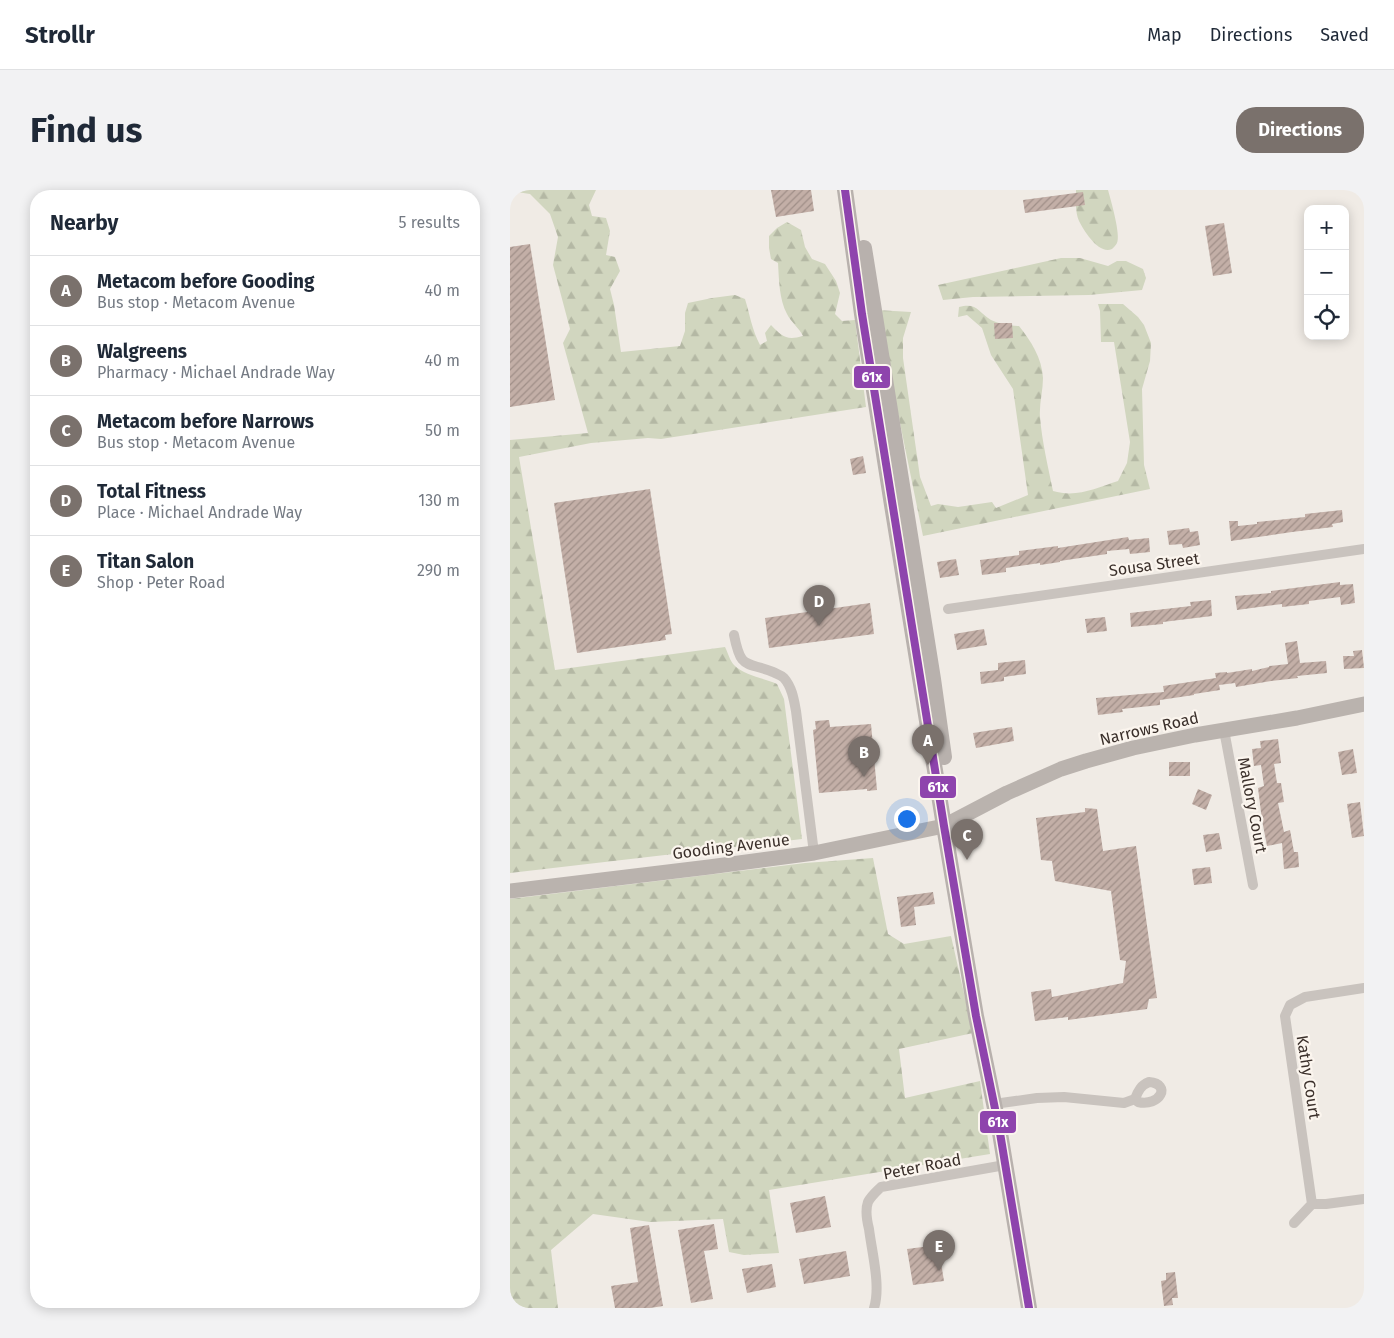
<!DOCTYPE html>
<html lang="en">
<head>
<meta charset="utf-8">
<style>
	body { margin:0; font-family:"Fira Sans",sans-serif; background:#f2f2f3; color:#1f2937 }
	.controls { position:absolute; right:15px; top:15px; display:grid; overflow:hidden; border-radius:10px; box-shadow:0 2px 12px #0003 }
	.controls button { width:45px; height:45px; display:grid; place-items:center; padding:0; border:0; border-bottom:1px solid #e0e1e3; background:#fff; color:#1f2937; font:25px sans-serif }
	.you { position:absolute; left:396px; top:628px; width:18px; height:18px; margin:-12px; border:4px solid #fff; border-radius:50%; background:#1a73e8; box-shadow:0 0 0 8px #1a73e833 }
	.badge { display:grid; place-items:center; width:32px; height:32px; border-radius:50%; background:#7a716c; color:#fff; font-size:16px; font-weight:700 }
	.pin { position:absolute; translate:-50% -41px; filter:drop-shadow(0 1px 2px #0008) }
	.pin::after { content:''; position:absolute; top:26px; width:18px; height:15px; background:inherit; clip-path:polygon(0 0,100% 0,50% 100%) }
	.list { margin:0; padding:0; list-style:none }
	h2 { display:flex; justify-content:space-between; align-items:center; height:65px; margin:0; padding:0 20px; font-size:21px }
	h2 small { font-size:16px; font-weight:400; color:#747a83 }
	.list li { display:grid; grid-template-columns:32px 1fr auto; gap:15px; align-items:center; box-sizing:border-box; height:70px; padding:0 20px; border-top:1px solid #e0e1e3 }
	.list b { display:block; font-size:19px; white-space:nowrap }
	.list p { margin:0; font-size:16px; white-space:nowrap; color:#747a83 }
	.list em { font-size:16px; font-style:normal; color:#747a83 }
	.icon { flex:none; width:28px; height:28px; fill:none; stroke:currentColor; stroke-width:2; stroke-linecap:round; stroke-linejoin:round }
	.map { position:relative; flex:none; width:854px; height:1118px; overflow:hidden; border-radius:20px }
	header { display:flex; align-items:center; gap:30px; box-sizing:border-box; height:70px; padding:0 25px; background:#fff; border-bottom:1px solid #e0e1e3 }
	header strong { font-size:24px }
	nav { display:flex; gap:28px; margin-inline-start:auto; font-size:18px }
	.intro { display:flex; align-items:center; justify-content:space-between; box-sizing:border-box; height:120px; padding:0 30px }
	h1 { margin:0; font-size:35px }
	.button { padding:12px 22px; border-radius:20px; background:#7a716c; color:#fff; font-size:18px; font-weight:700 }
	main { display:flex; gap:30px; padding:0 30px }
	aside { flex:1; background:#fff; border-radius:20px; box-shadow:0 2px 12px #0003 }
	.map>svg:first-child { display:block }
</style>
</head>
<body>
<header>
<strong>Strollr</strong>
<nav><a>Map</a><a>Directions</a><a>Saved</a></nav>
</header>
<div class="intro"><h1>Find us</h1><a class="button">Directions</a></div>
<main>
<aside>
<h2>Nearby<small>5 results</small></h2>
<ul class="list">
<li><span class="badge">A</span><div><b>Metacom before Gooding</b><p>Bus stop · Metacom Avenue</p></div><em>40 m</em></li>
<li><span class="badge">B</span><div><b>Walgreens</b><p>Pharmacy · Michael Andrade Way</p></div><em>40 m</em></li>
<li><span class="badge">C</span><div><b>Metacom before Narrows</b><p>Bus stop · Metacom Avenue</p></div><em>50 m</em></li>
<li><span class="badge">D</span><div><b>Total Fitness</b><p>Place · Michael Andrade Way</p></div><em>130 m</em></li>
<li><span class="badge">E</span><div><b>Titan Salon</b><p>Shop · Peter Road</p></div><em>290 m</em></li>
</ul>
</aside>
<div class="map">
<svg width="854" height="1118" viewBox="0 0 854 1118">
	<defs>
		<pattern id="forest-firs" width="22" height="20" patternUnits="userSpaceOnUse" patternTransform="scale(1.25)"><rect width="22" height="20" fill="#d1d6bf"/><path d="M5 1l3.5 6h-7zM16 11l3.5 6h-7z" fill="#b4b8a4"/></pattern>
		<pattern id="building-hatch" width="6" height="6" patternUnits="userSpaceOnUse" patternTransform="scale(1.25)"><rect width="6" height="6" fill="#c3afa7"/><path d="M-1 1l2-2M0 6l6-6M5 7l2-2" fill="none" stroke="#a08f88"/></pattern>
	</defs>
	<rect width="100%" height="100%" fill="#f0ebe5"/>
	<g fill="url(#forest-firs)">
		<path d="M 0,0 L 86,0 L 79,15 L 82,26 L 96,28 L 100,41 L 96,65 L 105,67 L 110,81 L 100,99 L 104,115 L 111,162 L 170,156 L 175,141 L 175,123 L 178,113 L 202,108 L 225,105 L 235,109 C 240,125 242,140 250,155 L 257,151 L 255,143 L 261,135 C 272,146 276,151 293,146 C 289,138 281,132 277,124 C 269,109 269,89 268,73 L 261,69 L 259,58 L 259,46 L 267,38 L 277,32 L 291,40 L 295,57 L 302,69 L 315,74 L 326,91 L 330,103 L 325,124 L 332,131 L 345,130 L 356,217 L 151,249 L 138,248 L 81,253 L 9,267 L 45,480 L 215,457 C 218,463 220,471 224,475 C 235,486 254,488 267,494 L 274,509 L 292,649 L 0,683 L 0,250 L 78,243 L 53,153 L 60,139 L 43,75 L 48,47 L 40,24 L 20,4 L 0,1 Z"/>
		<path d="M 566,0 L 598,0 C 601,11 611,45 607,53 C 606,55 603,58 602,59 C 589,65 574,41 569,31 C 565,22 566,10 566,0 Z"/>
		<polygon points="551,68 570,68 598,76 607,71 616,71 633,79 636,88 632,100 579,105 463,107 433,110 428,95"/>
		<path d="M 588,114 L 613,114 L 628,127 L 634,135 L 641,153 L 640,171 L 632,199 L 634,275 L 640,299 L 413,346 L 367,120 L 401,122 L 393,148 L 393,168 L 410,287 L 421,316 L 428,314 L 448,317 L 482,312 L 486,318 L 518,305 L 503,199 L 481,165 L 472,138 L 457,125 L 448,127 L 449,117 C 467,112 468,122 481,130 C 489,134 500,136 509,136 C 521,151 532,168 533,188 C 533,201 529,214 530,227 C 532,252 538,276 543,301 C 567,308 586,298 608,291 L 617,273 L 620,252 L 604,152 L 591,152 L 590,121 Z"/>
		<polygon points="363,668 378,744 394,754 441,746 463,843 389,859 395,908 470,891 480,964 259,1000 269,1063 234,1065 219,1062 213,1029 140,1032 83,1024 41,1060 48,1118 0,1118 0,709 295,673"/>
	</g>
	<g fill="url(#building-hatch)">
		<polygon points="261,0 301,0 304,21 266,27"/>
		<polygon points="573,2 575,15 515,23 513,10"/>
		<polygon points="714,33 722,83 703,86 695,36"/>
		<polygon points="20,54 45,210 0,217 0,57"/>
		<polygon points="484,133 502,133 503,148 485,149"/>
		<polygon points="353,266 356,283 343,285 340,269"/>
		<polygon points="140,299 162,444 155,445 156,450 67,463 44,313"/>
		<polygon points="832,320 833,332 822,334 823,337 782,342 721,351 719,331 728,331 728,336 747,334 747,332 795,327 795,324"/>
		<polygon points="679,338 680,342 688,341 690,355 673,358 672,354 659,355 657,341"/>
		<polygon points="618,347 619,350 639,348 640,362 620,364 619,359 597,361 597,364 550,371 550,372 530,375 530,373 496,378 496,382 472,385 470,370 509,365 509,361 548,356 548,358"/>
		<polygon points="446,369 449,385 430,388 427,372"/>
		<polygon points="830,392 830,395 843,394 845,413 831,415 830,407 799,411 799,414 772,417 772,414 727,420 725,406 761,403 761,401"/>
		<polygon points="701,410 702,426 653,432 653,434 621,437 620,423 681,416 680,412"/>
		<polygon points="360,413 364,444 259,458 255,428"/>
		<polygon points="595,427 597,441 577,443 575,429"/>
		<polygon points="474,439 477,455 447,460 444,444"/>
		<polygon points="787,451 790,473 816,471 817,483 787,486 788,488 761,491 726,497 725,493 709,495 710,500 684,504 684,505 650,510 650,515 612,519 613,522 588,525 586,508 654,502 653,496 706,488 705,483 717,482 717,483 742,479 742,481 759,477 759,476 778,474 775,453"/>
		<polygon points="852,460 854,478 834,479 833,466 844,466 843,461"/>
		<polygon points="515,470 516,484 494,487 494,491 471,494 470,482 488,480 488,473"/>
		<polygon points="319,530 320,537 361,534 367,600 357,601 357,599 309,603 303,540 306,539 305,531"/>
		<polygon points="502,537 504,551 466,558 463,543"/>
		<polygon points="768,549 771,573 764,574 767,593 771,593 774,612 768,613 774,642 780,640 784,662 788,662 789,677 774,679 772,653 757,656 752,630 748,598 754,596 751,575 744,576 742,559 751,558 750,551"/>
		<polygon points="843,559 847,583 832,585 828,562"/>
		<rect x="659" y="572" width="21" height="14"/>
		<polygon points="688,599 702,605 696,620 682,614"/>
		<polygon points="850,612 854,646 842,648 837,614"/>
		<polygon points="575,618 587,619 593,661 626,656 647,808 639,809 637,819 558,830 558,827 525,831 521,802 541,799 542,807 613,793 616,771 610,770 601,701 545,691 542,671 531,670 526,628 575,622"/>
		<polygon points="709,643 712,659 696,662 693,645"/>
		<polygon points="700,677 702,693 684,695 682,679"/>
		<polygon points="423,702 425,714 404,717 406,735 391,737 387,707"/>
		<polygon points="315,1006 321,1037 286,1043 280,1013"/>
		<polygon points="204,1034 208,1059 194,1061 203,1109 181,1113 168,1040"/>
		<polygon points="139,1035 153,1116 140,1118 105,1118 101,1096 128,1092 120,1038"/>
		<polygon points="428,1055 434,1091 403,1095 397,1059"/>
		<polygon points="336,1061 340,1086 294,1094 289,1069"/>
		<polygon points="262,1074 266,1097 237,1103 232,1079"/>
		<polygon points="665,1082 668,1108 662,1108 663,1115 654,1116 651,1091 656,1090 656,1083"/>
	</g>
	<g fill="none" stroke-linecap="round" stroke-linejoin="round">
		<g stroke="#c9c3be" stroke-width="10">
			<polyline points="438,419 854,359"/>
			<path d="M 224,445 C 231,480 235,471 263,482 C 267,484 271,485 274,488 C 282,497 284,510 286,521 L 304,663"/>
			<polyline points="714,540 743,695"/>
			<path d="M 639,892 C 662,894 650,917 628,912 L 625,909 C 628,901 631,895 639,892 Z"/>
			<polyline points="484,914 527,908 554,907 614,913 625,909"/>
			<polyline points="802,1014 816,1014 854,1009"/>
			<polyline points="784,1033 802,1014 775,826 780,815 795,807 854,798"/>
			<path d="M 364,1118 C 371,1096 362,1063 359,1039 C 357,1031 355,1020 358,1012 C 361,1006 367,1001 371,997 L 495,975"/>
		</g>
		<polyline stroke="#bab3ae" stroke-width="15" points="0,701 199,677 304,663 434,636 497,603 551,579 576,571 623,558 685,545 787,528 854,514"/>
		<g stroke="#b8b1ad" stroke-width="16">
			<polyline points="335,0 352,124 382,315 434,636 466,826 490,943 519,1118"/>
			<polyline points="354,58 423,489 434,567"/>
		</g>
		<defs>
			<polyline id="bus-1" points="335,0 352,124 434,636 466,826 490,943 519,1118"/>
		</defs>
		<use href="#bus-1" stroke="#fbf5ee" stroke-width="11"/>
		<use href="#bus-1" stroke="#8e44ad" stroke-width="8"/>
	</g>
	<g text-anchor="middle" stroke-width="4.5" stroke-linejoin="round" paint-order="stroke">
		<g font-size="16" fill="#3b302b" stroke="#fbf5ee">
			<text transform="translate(644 374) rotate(-8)" y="6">Sousa Street</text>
			<text transform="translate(639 538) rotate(-13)" y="6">Narrows Road</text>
			<text transform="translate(743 615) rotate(79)" y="6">Mallory Court</text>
			<text transform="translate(221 656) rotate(-7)" y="6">Gooding Avenue</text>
			<text transform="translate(799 887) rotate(81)" y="6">Kathy Court</text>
			<text transform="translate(412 976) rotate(-11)" y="6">Peter Road</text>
		</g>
	</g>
	<g stroke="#fbf5ee" stroke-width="2">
		<rect x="343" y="175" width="38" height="24" rx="5" fill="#8e44ad"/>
		<rect x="409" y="585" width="38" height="24" rx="5" fill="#8e44ad"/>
		<rect x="469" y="920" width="38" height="24" rx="5" fill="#8e44ad"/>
	</g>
	<g font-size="14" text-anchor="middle" font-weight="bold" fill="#fff">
		<text x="362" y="192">61x</text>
		<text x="428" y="602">61x</text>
		<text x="488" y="937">61x</text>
	</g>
</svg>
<div class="controls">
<button>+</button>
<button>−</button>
<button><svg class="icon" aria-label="locate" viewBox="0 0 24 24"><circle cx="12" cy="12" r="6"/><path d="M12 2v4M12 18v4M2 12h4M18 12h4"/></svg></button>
</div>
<div class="you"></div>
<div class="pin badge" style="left:418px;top:575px">A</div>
<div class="pin badge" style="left:354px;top:587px">B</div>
<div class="pin badge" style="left:457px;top:670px">C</div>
<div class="pin badge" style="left:309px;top:436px">D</div>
<div class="pin badge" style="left:429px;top:1081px">E</div>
</div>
</main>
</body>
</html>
